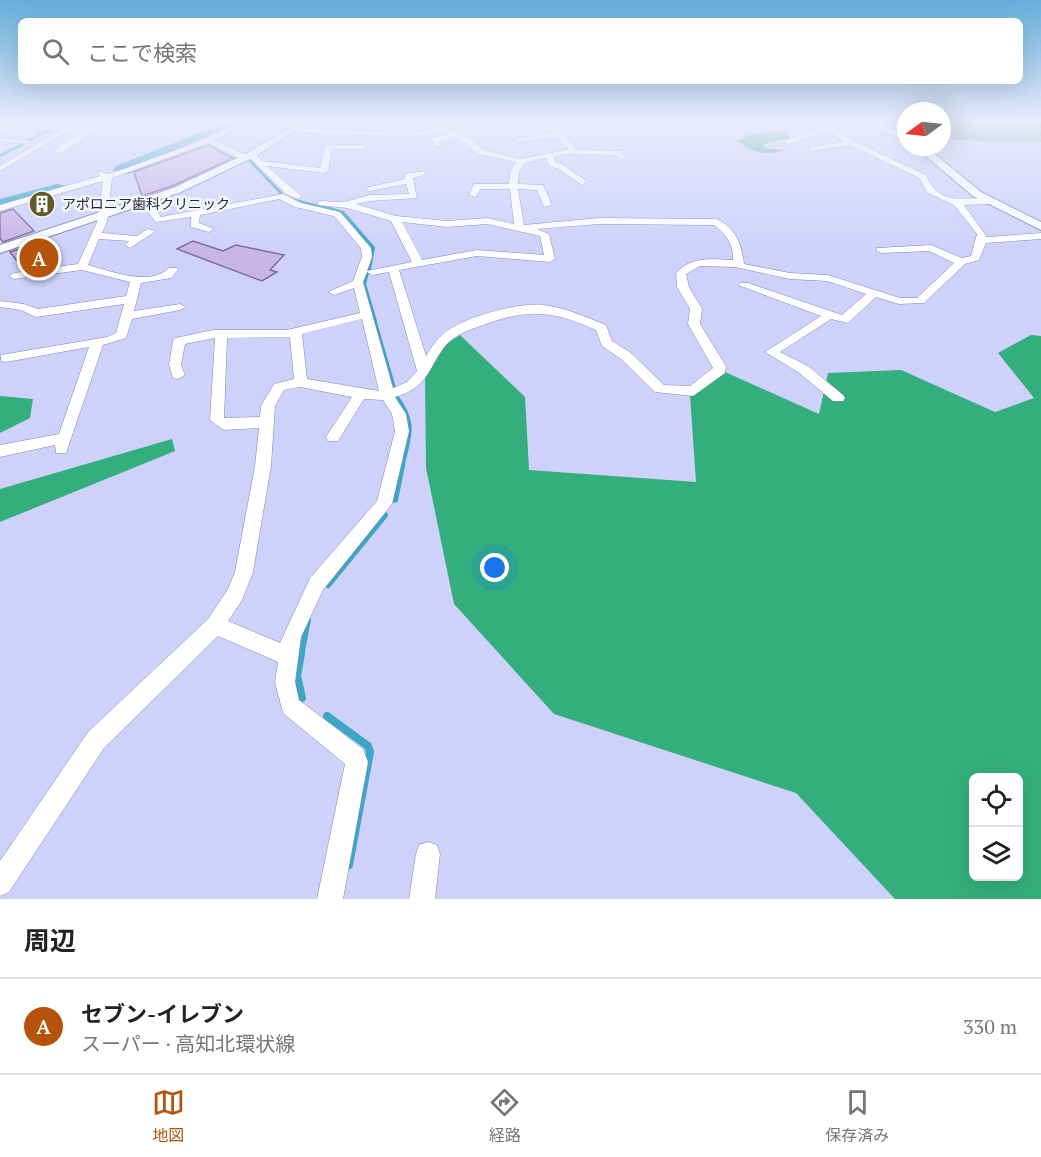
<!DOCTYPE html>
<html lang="ja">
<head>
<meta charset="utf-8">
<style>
	body { margin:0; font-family:"PT Serif","Noto Sans JP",serif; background:#f6f6f6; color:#222 }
	.controls { position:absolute; right:18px; bottom:18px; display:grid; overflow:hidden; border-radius:9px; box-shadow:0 6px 24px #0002 }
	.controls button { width:54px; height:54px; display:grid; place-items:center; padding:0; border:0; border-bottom:2px solid #e0e0e0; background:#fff; color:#222; font:30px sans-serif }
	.compass { position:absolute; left:897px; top:102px; width:54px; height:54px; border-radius:50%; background:#fff; box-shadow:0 6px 24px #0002; rotate:255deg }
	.you { position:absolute; left:495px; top:568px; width:21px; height:21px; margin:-15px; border:4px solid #fff; border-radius:50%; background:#1a73e8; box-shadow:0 0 0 9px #1a73e833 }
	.badge { display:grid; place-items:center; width:39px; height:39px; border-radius:50%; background:#b45309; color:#fff; font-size:20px; font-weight:700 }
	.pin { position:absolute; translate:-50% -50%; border:3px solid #fff; box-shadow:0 2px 6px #0006 }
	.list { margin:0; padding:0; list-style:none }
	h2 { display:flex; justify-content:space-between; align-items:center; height:78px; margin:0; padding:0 24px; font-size:26px }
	h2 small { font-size:20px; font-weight:400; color:#767676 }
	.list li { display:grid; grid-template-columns:39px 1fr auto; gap:18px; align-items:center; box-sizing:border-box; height:96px; padding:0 24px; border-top:2px solid #e0e0e0 }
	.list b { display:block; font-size:22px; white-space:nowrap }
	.list p { margin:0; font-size:20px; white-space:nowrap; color:#767676 }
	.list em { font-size:20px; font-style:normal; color:#767676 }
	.icon { flex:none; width:33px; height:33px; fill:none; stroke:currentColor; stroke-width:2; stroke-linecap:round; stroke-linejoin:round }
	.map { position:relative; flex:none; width:1041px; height:899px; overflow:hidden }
	.search { position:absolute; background:#fff; box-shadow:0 6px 24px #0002; left:18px; right:18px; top:18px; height:66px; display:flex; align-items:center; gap:15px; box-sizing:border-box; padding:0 21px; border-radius:9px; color:#767676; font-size:22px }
	.sheet { height:174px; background:#fff }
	nav { display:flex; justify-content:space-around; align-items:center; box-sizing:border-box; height:84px; border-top:2px solid #e0e0e0; background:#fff; font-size:16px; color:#767676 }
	nav a { display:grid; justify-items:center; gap:3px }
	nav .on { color:#b45309 }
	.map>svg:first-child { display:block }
</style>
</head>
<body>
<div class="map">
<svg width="1041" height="899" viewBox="0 0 1041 899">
	<rect width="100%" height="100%" fill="#ced2fb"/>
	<polygon fill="#67b891" points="942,121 1041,121 1041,142 954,140 942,134"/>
	<g fill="#34ae7c" fill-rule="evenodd">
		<path d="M 784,131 L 790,138 L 763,144 L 764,148 L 783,150 C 767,157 751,152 738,141 L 752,134 Z"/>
		<path d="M 460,335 L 525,397 L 529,470 L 696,482 L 690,395 L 725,372 L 819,414 L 828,373 L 901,370 L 995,412 L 1034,398 L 998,353 L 1031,335 L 1041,336 L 1041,899 L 895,899 L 796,793 L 554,714 L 454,604 L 426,468 L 425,376 L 442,347 ZM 974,778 L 1018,778 L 1018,876 L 974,876 Z"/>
		<polygon points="0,396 33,399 30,418 0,433"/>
		<polygon points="172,439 175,451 0,522 0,489"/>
	</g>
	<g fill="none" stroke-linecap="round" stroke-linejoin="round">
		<g stroke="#3ea5c5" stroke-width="3">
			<polyline points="56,125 61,121"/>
			<polyline points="0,156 49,130"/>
			<polyline points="250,161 281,193"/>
			<polyline points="294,200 328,209"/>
		</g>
		<g stroke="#3ea5c5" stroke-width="4">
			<polyline points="322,207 343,213 373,248 369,269"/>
			<polyline points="367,273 364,284 375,321"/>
		</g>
		<g stroke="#3ea5c5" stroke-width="4.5">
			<polyline points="374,320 394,389"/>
			<path d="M 396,396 C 417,425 409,435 402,467"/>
		</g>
		<g stroke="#3ea5c5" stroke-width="6">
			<polyline points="395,500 402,466"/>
			<polyline points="328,585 385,515"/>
			<polyline points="301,656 308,620"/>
		</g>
		<g stroke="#3ea5c5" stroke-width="8">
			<polyline points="301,654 297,676 302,698"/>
			<polyline points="327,716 368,746 370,752 349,865"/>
		</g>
		<g fill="#3ea5c5" fill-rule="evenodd">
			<polygon points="229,121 250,121 128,174 116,174 113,170 116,166"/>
			<polygon points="57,184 63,185 66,189 63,193 0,211 0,199"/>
		</g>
	</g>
	<g fill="#c9b6e8" stroke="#7f6d9b" stroke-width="1.5">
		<polygon points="208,145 233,158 172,186 142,196 134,172"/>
		<polygon points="13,209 34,231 3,242 0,238 0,213"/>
		<polygon points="44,241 58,255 22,267 10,252"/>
		<polygon points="193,241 223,251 236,245 284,255 270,270 277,272 262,281 177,249"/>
	</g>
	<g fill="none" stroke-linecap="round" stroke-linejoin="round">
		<defs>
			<g id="minor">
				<polygon points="175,121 231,121 97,129 61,153 55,153 55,149 86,130 70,130 0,171 0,166 60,130 9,128 6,124 79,126"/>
				<path d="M 244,121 L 254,121 L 214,140 L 248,156 L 248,153 L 254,153 L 262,161 L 320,168 L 325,145 L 363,145 L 367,147 L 363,149 L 332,149 L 328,171 L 324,173 L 267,166 C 279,177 290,187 302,196 L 298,199 L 286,194 L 250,158 L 243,160 L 208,143 L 112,178 L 107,222 L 102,233 L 137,236 L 148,229 L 156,231 L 130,248 L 125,245 L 129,241 L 99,239 L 88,265 C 111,271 150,287 169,268 L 177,268 L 178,270 L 171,278 L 141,283 L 134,311 L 180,304 L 186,307 L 180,310 L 132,319 L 126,338 L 103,345 L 66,453 L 56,453 L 55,445 L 0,457 L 0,445 L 59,434 L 89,347 L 6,362 L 1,361 L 1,355 L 107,337 L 116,333 L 124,304 L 36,317 L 21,310 L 0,307 L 0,301 L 24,304 L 38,309 L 126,296 L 130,282 L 82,270 L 14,279 L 9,276 L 14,273 L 78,264 L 97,222 L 103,181 L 0,211 L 0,205 L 100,176 L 98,171 L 108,174 L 124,169 L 187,146 Z"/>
				<path d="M 428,121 L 437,121 L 445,126 L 468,121 L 467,126 L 451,129 L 476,142 L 483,150 L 521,159 L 569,149 L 558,138 L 517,141 L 513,139 L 553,133 L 549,129 L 553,121 L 560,121 L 557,129 L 579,150 L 622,151 L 625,158 L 621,160 L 616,155 L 568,154 L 553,157 L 556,163 L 562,164 L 585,180 L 586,182 L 582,185 L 557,168 L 550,167 L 546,158 L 524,163 L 519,172 L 518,184 L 543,185 L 552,205 L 544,207 L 537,190 L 518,189 L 524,225 L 599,218 L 716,219 C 736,227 742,246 744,264 L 790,273 L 828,275 L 900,298 L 917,298 L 954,263 L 929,251 L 881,253 L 876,250 L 877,248 L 931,245 L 962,258 L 971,256 L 977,234 L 954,205 L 928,193 L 919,178 L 850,145 L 810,151 L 810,147 L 844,142 L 827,131 L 787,145 L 784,141 L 842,121 L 853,121 L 834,129 L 854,141 L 926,175 C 942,209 963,195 992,199 L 994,201 L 989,204 L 964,205 L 987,237 L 1041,233 L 1041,239 L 986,243 L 979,260 L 965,264 L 924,303 L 899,304 L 876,297 L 848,323 L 831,319 L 780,352 L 808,366 L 843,395 L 845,398 L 843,401 L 833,401 L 798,372 L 765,352 L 821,316 L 738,285 L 740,283 L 748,283 L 842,315 L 866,294 L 827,281 L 790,279 L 735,267 L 700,266 L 686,274 L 689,287 L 702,309 L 700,324 L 726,366 L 725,373 L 693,396 L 655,392 L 621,359 L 602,346 L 596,330 C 551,310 528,308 481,326 C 468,330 454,335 445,346 C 427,370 428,388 395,397 L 406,414 L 409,431 L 392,504 L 323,590 L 301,637 L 295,682 L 299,700 L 363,749 L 368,762 L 343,899 L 317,899 L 345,764 L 283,713 L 275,682 L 278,662 L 218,636 L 104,748 L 9,892 L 0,896 L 0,861 L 88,732 L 208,619 L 228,589 L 235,572 L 255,466 L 259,428 L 224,430 L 210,420 L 215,338 L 185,344 L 181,365 L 185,375 L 178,379 L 173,378 L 169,365 L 173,341 L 175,338 L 213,330 L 287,330 L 360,313 L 354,288 L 334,295 L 328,292 L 353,281 L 362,257 L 361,248 L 334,216 L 295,207 L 279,199 L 200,215 L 199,223 L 214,229 L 209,232 L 191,227 L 191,217 L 156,222 L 141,203 L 149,201 L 161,217 L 283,194 L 301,203 L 340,212 L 371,248 L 372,257 L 367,271 L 412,262 L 391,221 L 347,208 L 318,205 L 318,201 L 344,202 L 370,195 L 409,194 L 406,184 L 369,191 L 365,188 L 405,179 L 405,174 L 425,171 L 425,175 L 413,178 L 417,198 L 370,201 L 356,204 L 396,216 L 447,221 L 487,218 L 514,224 L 510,189 L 480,189 L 476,197 L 469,195 L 474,184 L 509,184 L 510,172 L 516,162 L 477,154 L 470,146 L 454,137 L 439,141 L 441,146 L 435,146 L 431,138 L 449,134 L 443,131 L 416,136 L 416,132 L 438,128 ZM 402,222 L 447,227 L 487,224 L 540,236 L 544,255 L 477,250 L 422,260 ZM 599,224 L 714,225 C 726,234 734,244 733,260 C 713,259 690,256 676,273 L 677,287 L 690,309 L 688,324 L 713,368 L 690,386 L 664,385 L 631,353 L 612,341 L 606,325 C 586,317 566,308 544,305 C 518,302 464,317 443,334 C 436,340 431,348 426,356 L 399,270 L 477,256 L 550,262 L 555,259 L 549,234 L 537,229 ZM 367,272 L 372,275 L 389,272 L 417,371 L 407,382 L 393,388 L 363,282 ZM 362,319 L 379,391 L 307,379 L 302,334 ZM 290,337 L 294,379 L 274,384 L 261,406 L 260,417 L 224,418 L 227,338 ZM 300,387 L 352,397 L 326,437 L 328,441 L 338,441 L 364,399 L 383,400 L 392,414 L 395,431 L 377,501 L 310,578 L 280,643 L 228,621 L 242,600 L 253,572 L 271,466 L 275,406 L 284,390 Z"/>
				<polygon points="293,128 388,132 392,134 388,136 290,132"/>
				<polygon points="0,138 30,141 26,143 0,142"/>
				<polygon points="428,842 437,845 440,854 435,899 409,899 416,854 419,845"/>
			</g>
			<g id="tertiary">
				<polygon points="300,121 311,121 254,157 181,192 0,253 0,245 173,188 248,153"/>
				<polygon points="863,121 875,121 906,136 906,142"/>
				<polygon points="915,147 926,147 981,192 1041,222 1041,230 973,196"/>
			</g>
			<polygon id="primary" points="7,121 19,121 0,134 0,126"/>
		</defs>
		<use href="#minor" stroke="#8184b4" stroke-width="1"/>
		<use href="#tertiary" stroke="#8184b4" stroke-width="2"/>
		<use href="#primary" stroke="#8184b4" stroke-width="2"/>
		<use href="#minor" fill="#fff" fill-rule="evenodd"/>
		<use href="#tertiary" fill="#fff" fill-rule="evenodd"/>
		<use href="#primary" fill="#fff" fill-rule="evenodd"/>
	</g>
	<linearGradient id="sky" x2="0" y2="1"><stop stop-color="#64aeda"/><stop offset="0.49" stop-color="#e9ebfd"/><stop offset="1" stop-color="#e9ebfd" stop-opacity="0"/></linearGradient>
	<rect width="1041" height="247" fill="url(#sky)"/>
	<defs>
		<symbol id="building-disc" viewBox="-11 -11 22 22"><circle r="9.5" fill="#605925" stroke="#f5f6fb"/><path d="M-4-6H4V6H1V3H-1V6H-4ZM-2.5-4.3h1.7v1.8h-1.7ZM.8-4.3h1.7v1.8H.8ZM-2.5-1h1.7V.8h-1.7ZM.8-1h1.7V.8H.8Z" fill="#fff"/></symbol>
	</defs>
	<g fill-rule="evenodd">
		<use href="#building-disc" x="27" y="189" width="30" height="30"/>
	</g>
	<g text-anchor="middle" stroke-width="5" stroke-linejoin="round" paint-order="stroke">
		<g font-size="14" fill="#242539" stroke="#f5f6fb" text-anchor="start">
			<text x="62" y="209">アポロニア歯科クリニック</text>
		</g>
	</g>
</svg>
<div class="controls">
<button><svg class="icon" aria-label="locate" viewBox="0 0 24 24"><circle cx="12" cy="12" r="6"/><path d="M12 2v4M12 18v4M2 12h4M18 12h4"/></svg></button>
<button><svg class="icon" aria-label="layers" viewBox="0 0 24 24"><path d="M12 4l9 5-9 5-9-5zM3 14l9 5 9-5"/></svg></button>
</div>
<svg class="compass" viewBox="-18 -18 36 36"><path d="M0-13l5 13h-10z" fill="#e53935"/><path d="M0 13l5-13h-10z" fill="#767676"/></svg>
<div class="you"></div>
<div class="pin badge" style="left:39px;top:258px">A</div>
<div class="search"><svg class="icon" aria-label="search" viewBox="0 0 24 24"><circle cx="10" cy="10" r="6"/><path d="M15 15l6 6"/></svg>ここで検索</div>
</div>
<section class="sheet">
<h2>周辺<small></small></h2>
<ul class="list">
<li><span class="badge">A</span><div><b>セブン-イレブン</b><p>スーパー · 高知北環状線</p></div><em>330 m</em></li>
</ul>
</section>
<nav>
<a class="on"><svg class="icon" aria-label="map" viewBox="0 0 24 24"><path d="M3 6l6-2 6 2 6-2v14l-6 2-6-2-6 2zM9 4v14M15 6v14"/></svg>地図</a>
<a><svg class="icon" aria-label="directions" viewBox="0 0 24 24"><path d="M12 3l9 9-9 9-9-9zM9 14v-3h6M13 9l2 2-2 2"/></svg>経路</a>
<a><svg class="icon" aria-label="saved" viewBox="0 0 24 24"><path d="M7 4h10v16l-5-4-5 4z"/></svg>保存済み</a>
</nav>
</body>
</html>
